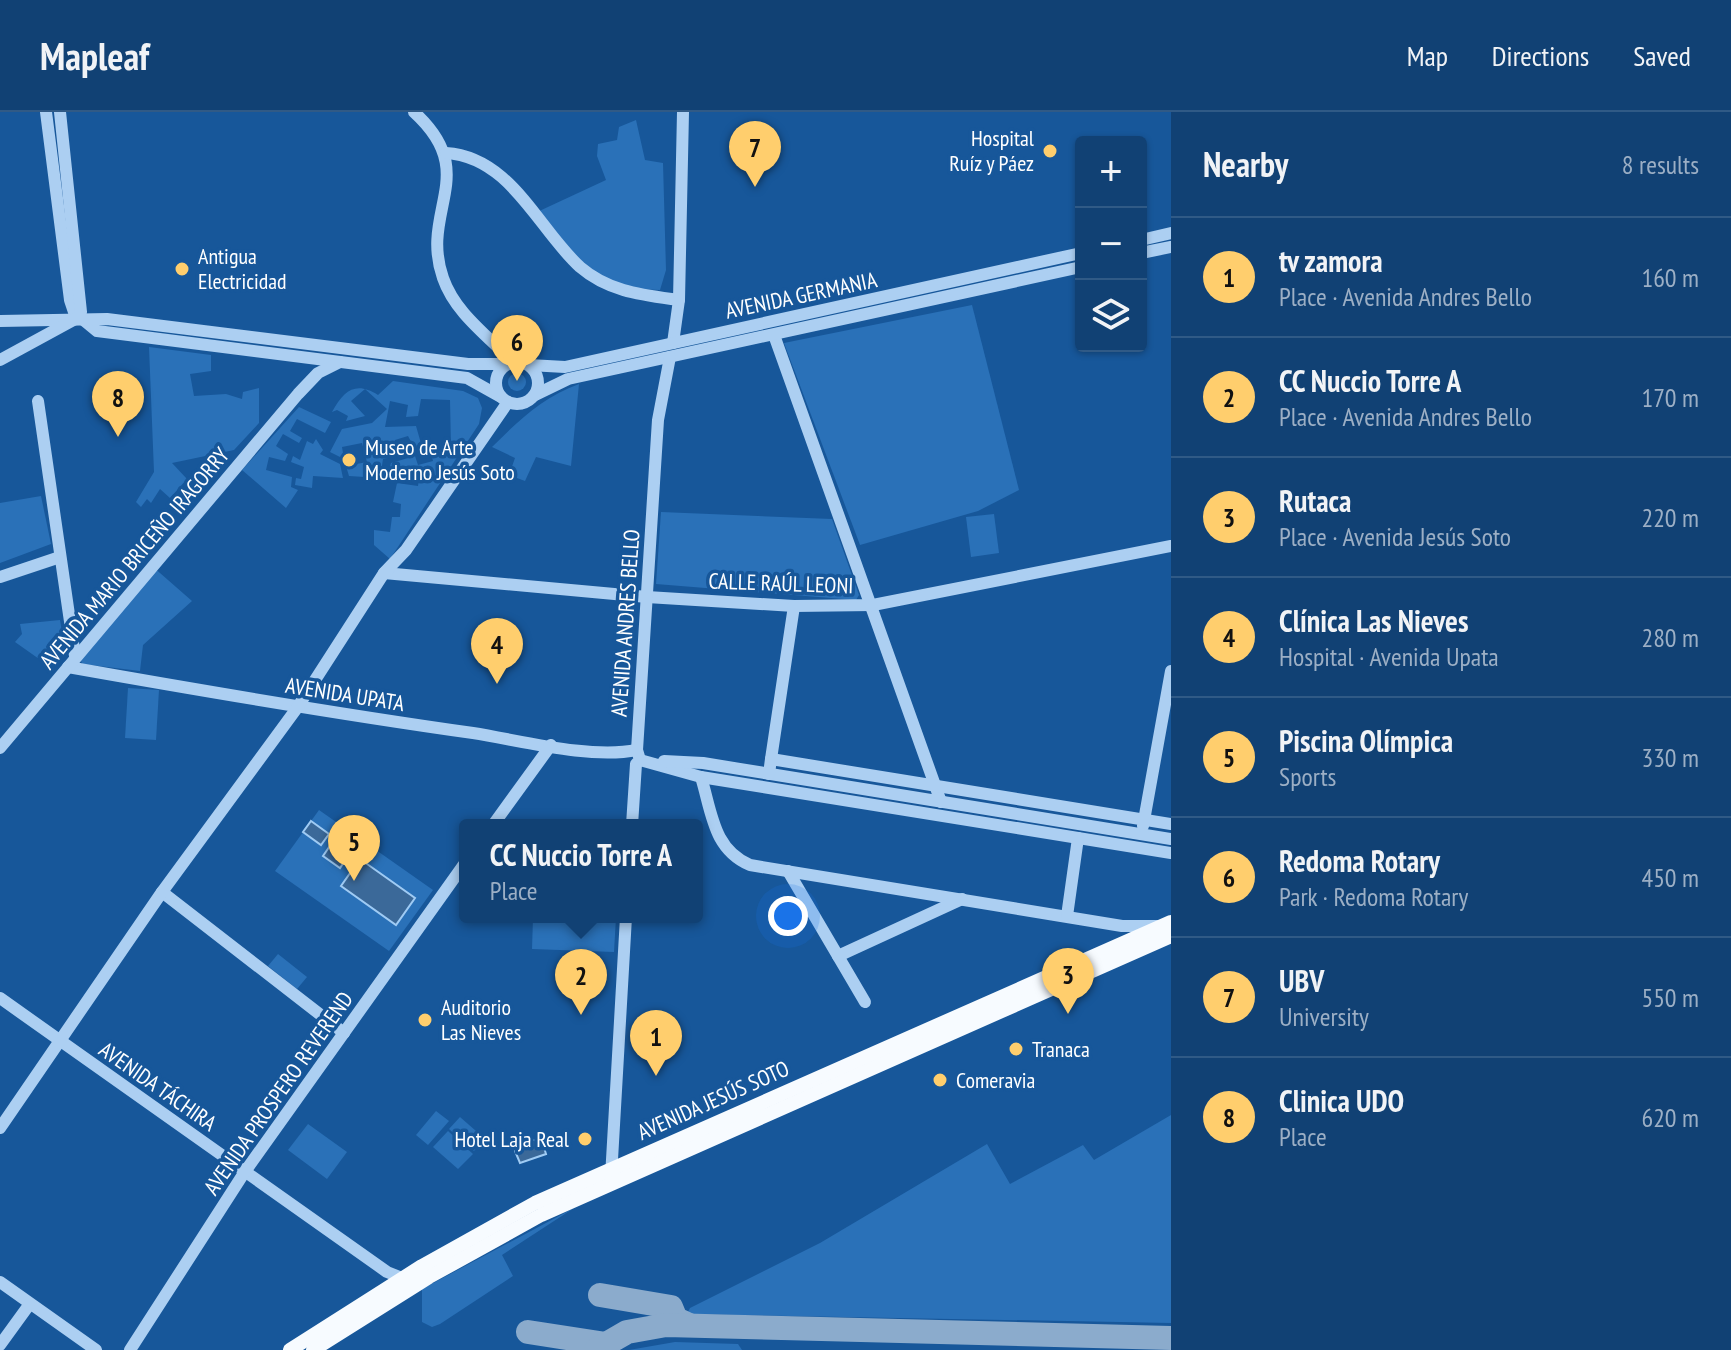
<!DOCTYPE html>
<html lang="en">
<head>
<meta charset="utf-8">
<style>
	body { margin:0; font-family:"PT Sans Narrow",sans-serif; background:#1a4879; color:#f1f3f6 }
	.controls { position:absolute; right:24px; top:24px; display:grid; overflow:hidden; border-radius:8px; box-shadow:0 2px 6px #0004 }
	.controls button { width:72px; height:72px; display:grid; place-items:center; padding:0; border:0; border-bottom:2px solid #305a86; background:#114174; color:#f1f3f6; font:40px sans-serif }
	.you { position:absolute; left:788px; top:804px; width:28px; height:28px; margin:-20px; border:6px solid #fff; border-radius:50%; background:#1a73e8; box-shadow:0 0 0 12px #1a73e833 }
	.badge { display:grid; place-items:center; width:52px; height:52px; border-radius:50%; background:#ffce6d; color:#111; font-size:26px; font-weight:700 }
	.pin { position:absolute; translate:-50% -66px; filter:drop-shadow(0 2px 4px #0008) }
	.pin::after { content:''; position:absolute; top:42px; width:28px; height:24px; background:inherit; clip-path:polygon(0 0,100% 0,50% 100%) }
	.popup { position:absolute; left:459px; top:707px; width:244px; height:104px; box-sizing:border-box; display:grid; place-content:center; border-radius:8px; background:#114174; filter:drop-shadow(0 2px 6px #0005); font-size:26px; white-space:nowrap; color:#9cafc5 }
	.popup b { font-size:30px; color:#f1f3f6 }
	.popup::after { content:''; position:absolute; left:50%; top:100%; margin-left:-16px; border:16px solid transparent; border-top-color:#114174 }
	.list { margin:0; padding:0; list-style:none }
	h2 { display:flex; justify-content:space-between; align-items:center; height:104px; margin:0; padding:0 32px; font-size:34px }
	h2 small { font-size:26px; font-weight:400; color:#9cafc5 }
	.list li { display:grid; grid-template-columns:52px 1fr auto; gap:24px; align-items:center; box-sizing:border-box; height:120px; padding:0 32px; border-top:2px solid #305a86 }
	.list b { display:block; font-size:30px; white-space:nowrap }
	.list p { margin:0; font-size:26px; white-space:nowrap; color:#9cafc5 }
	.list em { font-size:26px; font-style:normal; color:#9cafc5 }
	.icon { flex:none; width:44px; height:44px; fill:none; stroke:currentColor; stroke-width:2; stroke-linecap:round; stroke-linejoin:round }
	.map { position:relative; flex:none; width:1171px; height:1238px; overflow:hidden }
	header { display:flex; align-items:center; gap:48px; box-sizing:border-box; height:112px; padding:0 40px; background:#114174; border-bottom:2px solid #305a86 }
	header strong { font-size:38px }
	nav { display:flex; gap:44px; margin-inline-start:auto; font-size:28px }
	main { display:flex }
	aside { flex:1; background:#114174 }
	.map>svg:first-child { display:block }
</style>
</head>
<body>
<header>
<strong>Mapleaf</strong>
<nav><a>Map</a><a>Directions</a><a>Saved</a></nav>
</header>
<main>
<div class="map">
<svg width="1171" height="1238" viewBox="0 0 1171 1238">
	<rect width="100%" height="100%" fill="#17579a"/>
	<g fill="#2a71b8">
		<polygon points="636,8 645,48 663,51 666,158 660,178 616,176 581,155 535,101 606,68 597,44 598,32 617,28 619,15"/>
		<polygon points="972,193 1019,378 978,399 860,433 784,231"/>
		<polygon points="149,235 211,243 211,259 190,262 194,284 226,282 242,287 243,280 259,276 259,311 234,338 172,351 187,367 170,386 160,377 151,391 147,387 141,395 136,390 154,360"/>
		<circle cx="517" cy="270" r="9"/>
		<path d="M 393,269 L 463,279 L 478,286 L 482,296 L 479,312 L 390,447 L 374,433 L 374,418 L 390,420 L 392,405 L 400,405 L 401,392 L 393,390 L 397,371 L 418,374 L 420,359 L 390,355 L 391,351 L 415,344 L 418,353 L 433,349 L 430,338 L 451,336 L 450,288 L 421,287 L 418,304 L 406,305 L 408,293 L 390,289 L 385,315 L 416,314 L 422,335 L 415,337 L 408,324 L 395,328 L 393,345 L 383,347 L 380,366 L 349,364 L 346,354 L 367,350 L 362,331 L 342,335 L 344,347 L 330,340 L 342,317 L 372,311 L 387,297 L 365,277 L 351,289 L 365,304 L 346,309 L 348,304 L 337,298 L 332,300 C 344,278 356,269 378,283 Z"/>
		<path d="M 579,272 L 571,354 L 536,345 L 525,369 L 509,363 L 515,346 L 492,335 C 519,308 543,285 579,272 Z"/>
		<polygon points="299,295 331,310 325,321 297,307 290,319 302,326 299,331 283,322 276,334 288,342 285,349 269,345 266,358 292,365 291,375 298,378 286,396 242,358"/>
		<polygon points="316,327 323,338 320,342 340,352 343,366 313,364 312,376 295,373 296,366 301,367 304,355 291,350 293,344 300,348 307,329 313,332"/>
		<polygon points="41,384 51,432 0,451 0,391"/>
		<polygon points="661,400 832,407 859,483 856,488 656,472"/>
		<polygon points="994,402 999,441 971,445 966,405"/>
		<polygon points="152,454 192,489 143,533 140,559 82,552 79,542"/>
		<polygon points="60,508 65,538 49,554 15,530 22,522 20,512"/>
		<polygon points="128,576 159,578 156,628 125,626"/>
		<polygon points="319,698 433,778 389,839 275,759"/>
		<polygon points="533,805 616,805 614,840 532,837"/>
		<polygon points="278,842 307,865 297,877 268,854"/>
		<polygon points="436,999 449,1009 428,1033 416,1023"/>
		<polygon points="1171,1003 1171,1211 687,1202 690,1196 820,1131 987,1032 1010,1072 1083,1033 1094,1048"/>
		<polygon points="460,1005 484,1026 474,1039 449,1017"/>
		<polygon points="308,1012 347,1040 327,1067 288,1038"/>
		<polygon points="448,1019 473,1042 458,1057 433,1035"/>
		<polygon points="574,1096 502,1143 513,1164 440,1212 432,1215 422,1210 422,1177"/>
		<polygon points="675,1230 738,1232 742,1238 629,1238"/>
	</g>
	<g fill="#3b6999" stroke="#9fcbf4" stroke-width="2">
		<polygon points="311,709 329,722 321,733 303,720"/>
		<polygon points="334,728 351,740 340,756 323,744"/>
		<polygon points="360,747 415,786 396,813 341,774"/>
		<polygon points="516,1026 542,1029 546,1042 520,1051 515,1039"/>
	</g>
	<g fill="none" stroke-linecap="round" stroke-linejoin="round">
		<g stroke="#8babcc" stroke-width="24">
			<polyline points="600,1183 671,1195 676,1207 689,1213"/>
			<polyline points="528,1220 606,1232"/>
			<polyline points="596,1238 627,1220 666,1213 1171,1226"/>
		</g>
		<g stroke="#accff2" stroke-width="12">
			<polyline points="46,0 70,188 74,200 97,219 467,266 501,285"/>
			<path d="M 414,0 C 482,62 419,98 443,166 C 455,201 488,224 513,250"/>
			<path d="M 446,41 C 511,45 538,117 580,155 C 609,180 643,183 679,188"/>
			<polyline points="1141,128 1171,121"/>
			<polyline points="1141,141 1171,135"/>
			<polyline points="0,209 107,207 468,252 508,252"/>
			<polyline points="774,223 941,690"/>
			<polyline points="673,231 679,188 683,0"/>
			<polyline points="0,248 79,205 81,200 60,0"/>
			<circle cx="517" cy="271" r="21"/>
			<polyline points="529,253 565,255 1081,141"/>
			<polyline points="535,283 568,267 1081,155"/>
			<polyline points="38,289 75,544"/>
			<polyline points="384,461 647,485 794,494 873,493 1171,434"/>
			<polyline points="0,465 60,445"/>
			<path d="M 68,555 C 203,579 338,602 473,621 C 523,629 589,647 637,638"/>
			<polyline points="0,636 298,282 318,261 340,250"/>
			<polyline points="771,647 794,494"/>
			<polyline points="640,648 701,665 1171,741"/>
			<polyline points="664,649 703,651 1171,727"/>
			<polyline points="769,662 771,647 1171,712"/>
			<path d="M 701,665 C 712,701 713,737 750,753 L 1122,814 L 1159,814"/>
			<polyline points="493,713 551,633"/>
			<polyline points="632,713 636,652 640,648 637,638 658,308 670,245"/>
			<polyline points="1143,714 1171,559"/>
			<polyline points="788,759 865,890"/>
			<polyline points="162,780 344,921"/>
			<polyline points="1067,804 1078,726"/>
			<polyline points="838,844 962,787"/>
			<polyline points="0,886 387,1160 402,1166 404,1173"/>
			<polyline points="0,1016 162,780 297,596 384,461 406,438 508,290"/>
			<polyline points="611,1065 626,805"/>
			<polyline points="0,1170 96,1238"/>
			<polyline points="0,1233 29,1193"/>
			<polyline points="130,1238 244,1061 465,751"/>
		</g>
		<g stroke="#f7fbff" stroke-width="14">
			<polyline points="290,1238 422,1154 535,1091 1171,810"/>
			<polyline points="313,1238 429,1165 541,1103 1171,824"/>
		</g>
	</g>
	<g fill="#ffce6d" stroke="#17579a" stroke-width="3">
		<circle cx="1050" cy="39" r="8"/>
		<circle cx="182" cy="157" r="8"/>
		<circle cx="349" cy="348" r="8"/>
		<circle cx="425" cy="908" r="8"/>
		<circle cx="1016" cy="937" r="8"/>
		<circle cx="940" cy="968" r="8"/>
		<circle cx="585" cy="1027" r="8"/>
	</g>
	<g text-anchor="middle" stroke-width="7" stroke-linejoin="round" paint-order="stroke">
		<g font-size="22" fill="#fff" stroke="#17579a" text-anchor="start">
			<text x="1034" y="34" text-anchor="end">Hospital<tspan x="1034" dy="25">Ruíz y Páez</tspan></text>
			<text x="198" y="152">Antigua<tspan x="198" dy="25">Electricidad</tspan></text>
			<text x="365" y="343">Museo de Arte<tspan x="365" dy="25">Moderno Jesús Soto</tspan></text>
			<text x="441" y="903">Auditorio<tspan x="441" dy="25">Las Nieves</tspan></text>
			<text x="1032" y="945">Tranaca</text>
			<text x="956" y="976">Comeravia</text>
			<text x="569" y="1035" text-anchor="end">Hotel Laja Real</text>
		</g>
		<g font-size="22" fill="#fff" stroke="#17579a">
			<text transform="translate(801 183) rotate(-12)" y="8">AVENIDA GERMANIA</text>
			<text transform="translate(134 446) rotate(-50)" y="8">AVENIDA MARIO BRICEÑO IRAGORRY</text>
			<text transform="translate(781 471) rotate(2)" y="8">CALLE RAÚL LEONI</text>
			<text transform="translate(625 511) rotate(-86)" y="8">AVENIDA ANDRES BELLO</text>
			<text transform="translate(345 582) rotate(9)" y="8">AVENIDA UPATA</text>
			<text transform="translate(158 974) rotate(35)" y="8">AVENIDA TÁCHIRA</text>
			<text transform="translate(278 981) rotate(-55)" y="8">AVENIDA PROSPERO REVEREND</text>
			<text transform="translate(713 988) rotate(-24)" y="8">AVENIDA JESÚS SOTO</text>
		</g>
	</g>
</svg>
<div class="controls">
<button>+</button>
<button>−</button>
<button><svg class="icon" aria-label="layers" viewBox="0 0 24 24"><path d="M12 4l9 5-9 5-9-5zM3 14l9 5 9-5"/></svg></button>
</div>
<div class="you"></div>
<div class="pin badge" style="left:656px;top:964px">1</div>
<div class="pin badge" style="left:581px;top:903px">2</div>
<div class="popup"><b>CC Nuccio Torre A</b>Place</div>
<div class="pin badge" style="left:1068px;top:902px">3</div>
<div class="pin badge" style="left:497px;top:572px">4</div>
<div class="pin badge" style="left:354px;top:769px">5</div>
<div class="pin badge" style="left:517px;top:269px">6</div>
<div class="pin badge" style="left:755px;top:75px">7</div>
<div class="pin badge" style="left:118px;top:325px">8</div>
</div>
<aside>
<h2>Nearby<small>8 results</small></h2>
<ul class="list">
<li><span class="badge">1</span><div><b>tv zamora</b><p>Place · Avenida Andres Bello</p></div><em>160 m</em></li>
<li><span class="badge">2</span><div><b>CC Nuccio Torre A</b><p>Place · Avenida Andres Bello</p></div><em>170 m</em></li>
<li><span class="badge">3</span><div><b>Rutaca</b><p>Place · Avenida Jesús Soto</p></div><em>220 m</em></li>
<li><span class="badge">4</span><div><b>Clínica Las Nieves</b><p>Hospital · Avenida Upata</p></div><em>280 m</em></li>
<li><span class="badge">5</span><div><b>Piscina Olímpica</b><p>Sports</p></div><em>330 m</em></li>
<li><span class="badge">6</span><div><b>Redoma Rotary</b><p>Park · Redoma Rotary</p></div><em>450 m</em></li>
<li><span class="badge">7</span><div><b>UBV</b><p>University</p></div><em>550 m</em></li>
<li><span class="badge">8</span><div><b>Clinica UDO</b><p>Place</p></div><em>620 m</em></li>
</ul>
</aside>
</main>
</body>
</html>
